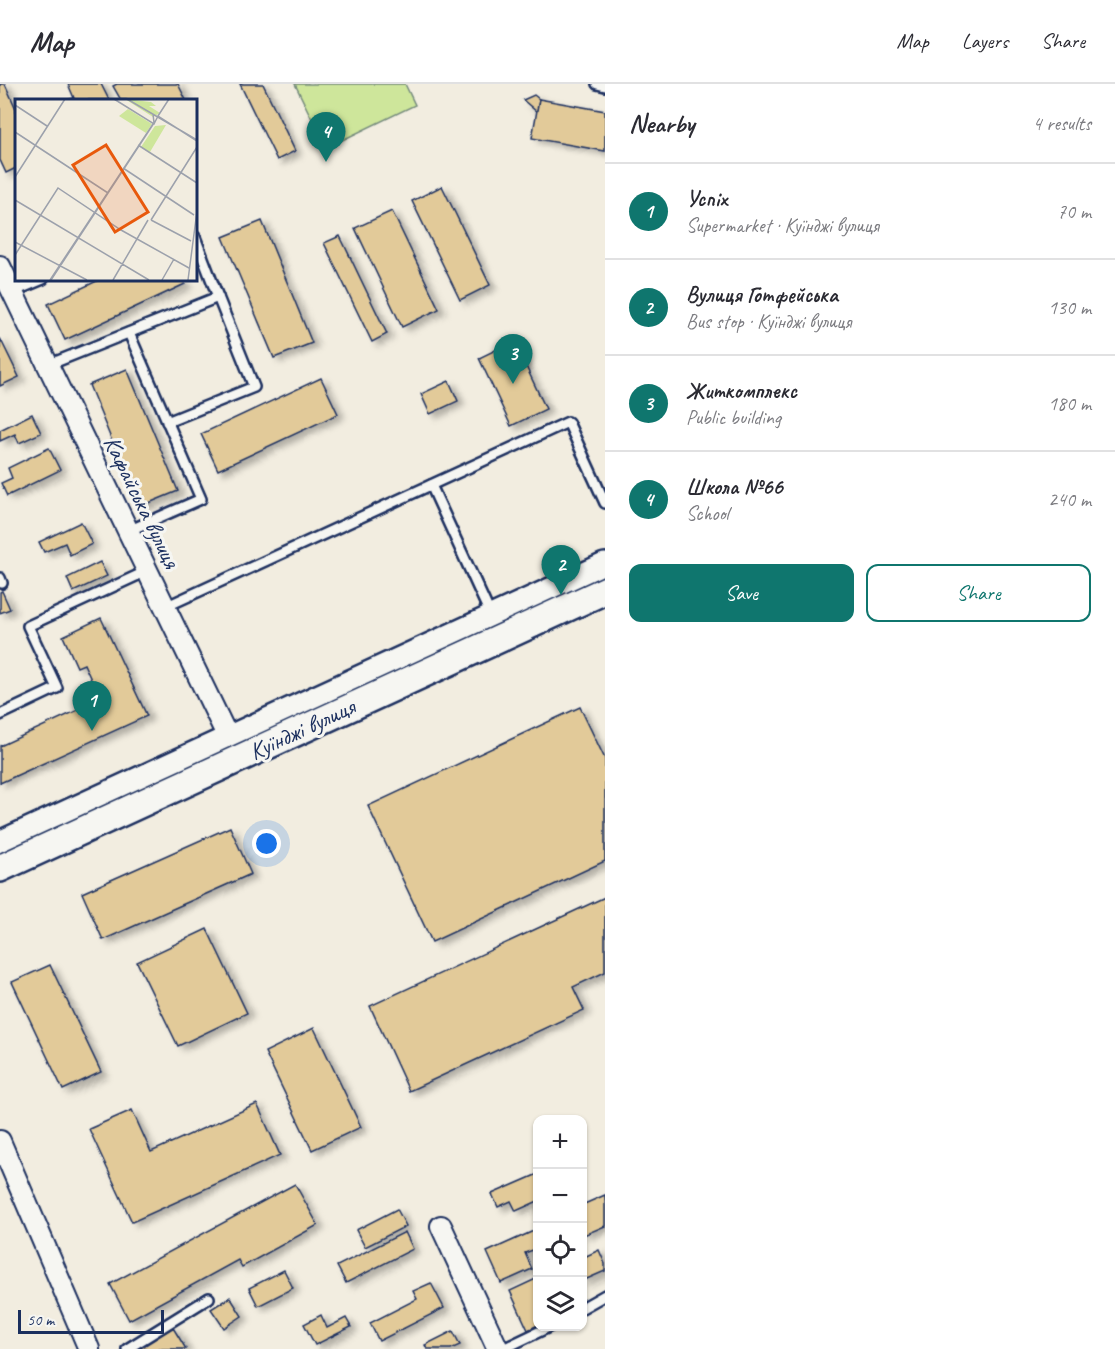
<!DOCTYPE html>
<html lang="en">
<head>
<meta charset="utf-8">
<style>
	body { margin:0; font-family:Caveat,sans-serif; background:#f7f7f7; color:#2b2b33 }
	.controls { position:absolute; right:18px; bottom:18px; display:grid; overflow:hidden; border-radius:12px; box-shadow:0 2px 4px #0004 }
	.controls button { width:54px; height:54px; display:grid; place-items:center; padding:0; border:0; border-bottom:2px solid #e1e1e2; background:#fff; color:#2b2b33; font:30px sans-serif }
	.scale { position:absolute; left:18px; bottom:15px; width:146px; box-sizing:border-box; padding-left:6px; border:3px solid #1b2f5e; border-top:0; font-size:16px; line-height:21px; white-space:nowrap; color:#1b2f5e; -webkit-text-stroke:4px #f6f6f2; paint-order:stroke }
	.you { position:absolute; left:267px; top:760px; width:21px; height:21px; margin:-15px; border:4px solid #fff; border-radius:50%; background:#1a73e8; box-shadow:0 0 0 9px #1a73e833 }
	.badge { display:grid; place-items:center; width:39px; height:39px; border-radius:50%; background:#0f766e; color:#fff; font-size:20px; font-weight:700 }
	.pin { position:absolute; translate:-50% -50px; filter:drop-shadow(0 2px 3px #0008) }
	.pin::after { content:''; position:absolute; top:32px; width:21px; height:18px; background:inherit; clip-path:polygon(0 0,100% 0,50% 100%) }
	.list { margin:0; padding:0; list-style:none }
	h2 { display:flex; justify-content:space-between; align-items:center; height:78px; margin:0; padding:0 24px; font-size:26px }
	h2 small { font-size:20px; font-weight:400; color:#7c7c81 }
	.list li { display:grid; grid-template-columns:39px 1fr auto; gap:18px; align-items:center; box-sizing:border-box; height:96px; padding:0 24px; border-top:2px solid #e1e1e2 }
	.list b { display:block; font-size:22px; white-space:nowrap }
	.list p { margin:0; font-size:20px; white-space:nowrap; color:#7c7c81 }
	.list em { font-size:20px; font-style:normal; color:#7c7c81 }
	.actions { display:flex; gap:12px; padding:18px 24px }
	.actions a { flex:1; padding:14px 0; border:2px solid #0f766e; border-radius:12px; text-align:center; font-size:21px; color:#0f766e }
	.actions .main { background:#0f766e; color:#fff }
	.icon { flex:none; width:33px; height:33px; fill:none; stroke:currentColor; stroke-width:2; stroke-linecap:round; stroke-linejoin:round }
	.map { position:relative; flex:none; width:605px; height:1265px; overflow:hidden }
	header { display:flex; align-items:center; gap:36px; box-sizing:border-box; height:84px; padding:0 30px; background:#fff; border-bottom:2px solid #e1e1e2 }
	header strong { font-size:28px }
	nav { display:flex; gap:33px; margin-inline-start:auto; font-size:21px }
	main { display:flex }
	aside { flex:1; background:#fff }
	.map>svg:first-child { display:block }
</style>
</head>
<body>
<header>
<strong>Map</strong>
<nav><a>Map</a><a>Layers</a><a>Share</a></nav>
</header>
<main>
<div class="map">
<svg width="605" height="1265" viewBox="0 0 605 1265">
	<defs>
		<filter id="shadow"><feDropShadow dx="6" dy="4" stdDeviation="3" flood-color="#0004"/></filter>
	</defs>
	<rect width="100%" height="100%" fill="#f2ede0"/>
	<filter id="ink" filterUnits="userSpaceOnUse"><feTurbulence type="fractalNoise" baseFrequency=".0167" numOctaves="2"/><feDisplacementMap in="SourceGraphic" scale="12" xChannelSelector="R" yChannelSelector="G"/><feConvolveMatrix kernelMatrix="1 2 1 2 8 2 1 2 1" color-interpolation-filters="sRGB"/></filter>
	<g filter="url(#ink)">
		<polygon fill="#cee69b" stroke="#748a7c" stroke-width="1.5" points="295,0 405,0 415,21 326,64"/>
		<g fill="#e2ca99" stroke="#1b2f5e" stroke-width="1.5" filter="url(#shadow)">
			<polygon points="0,0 5,0 16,25 16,84 6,89 0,76"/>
			<polygon points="68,0 101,0 109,16 68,16 74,14"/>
			<polygon points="117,0 178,0 186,16 121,16 113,2"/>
			<polygon points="240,0 263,0 295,67 277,76"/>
			<polygon points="534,11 539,15 537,28 523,16"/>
			<polygon points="539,15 605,27 605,67 532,54"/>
			<polygon points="442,102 490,201 460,216 412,117"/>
			<polygon points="392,127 439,225 402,243 355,144"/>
			<polygon points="262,137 312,259 274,274 223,153"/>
			<polygon points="340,152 387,250 372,258 324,159"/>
			<polygon points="101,195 183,195 185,200 65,256 48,220"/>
			<polygon points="0,254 19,293 0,302"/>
			<polygon points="514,257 546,325 511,342 479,274"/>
			<polygon points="127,285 178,407 139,423 89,301"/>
			<polygon points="321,294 338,330 218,386 201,350"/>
			<polygon points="449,297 458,317 430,330 421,310"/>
			<polygon points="32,330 41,349 19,359 15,350 0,357 0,346"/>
			<polygon points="49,364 60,386 7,412 1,399 12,394 8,384"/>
			<polygon points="81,438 92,460 70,471 65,459 44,468 39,458"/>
			<polygon points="100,478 107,492 73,508 67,494"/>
			<polygon points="2,507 10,525 0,529 0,508"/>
			<polygon points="101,534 147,632 0,699 0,662 100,616 84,580 77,583 63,552"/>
			<polygon points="580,623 605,675 605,777 432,858 368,722"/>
			<polygon points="230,743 251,790 103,856 82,809"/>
			<polygon points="605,813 605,888 573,903 584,926 409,1007 370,922"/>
			<polygon points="207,845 247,929 178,962 137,878"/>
			<polygon points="50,881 101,988 63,1006 12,898"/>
			<polygon points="314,944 361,1043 312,1066 265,968"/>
			<polygon points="257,1020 280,1071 132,1138 89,1045 132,1026 151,1068"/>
			<polygon points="538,1090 538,1117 516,1127 511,1117 498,1123 492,1110"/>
			<polygon points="295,1100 318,1141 242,1183 238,1176 129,1236 110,1200"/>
			<polygon points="605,1111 605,1142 584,1151 582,1121"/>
			<polygon points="397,1125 406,1142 365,1163 356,1146"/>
			<polygon points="538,1145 538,1164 525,1169 532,1185 501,1199 487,1168"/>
			<polygon points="405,1148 413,1165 346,1199 337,1182"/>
			<polygon points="599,1166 605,1180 605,1187 582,1197 582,1174"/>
			<polygon points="284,1186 293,1204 258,1222 249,1204"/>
			<polygon points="538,1194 538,1241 528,1246 510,1207"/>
			<polygon points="431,1199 444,1224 379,1257 370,1239 417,1215 413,1207"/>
			<polygon points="230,1213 242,1232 224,1244 211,1225"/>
			<polygon points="321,1231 327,1244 346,1234 351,1243 315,1261 304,1240"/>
			<polygon points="172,1242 186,1265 135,1265"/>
			<polygon points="453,1247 460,1261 451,1265 427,1265 425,1261"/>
		</g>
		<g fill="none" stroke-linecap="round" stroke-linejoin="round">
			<defs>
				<g id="service">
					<polyline points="597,0 605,2"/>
					<polyline points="195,153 218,213"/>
					<polyline points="12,208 43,195"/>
					<polyline points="48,281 218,213 254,303 167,338"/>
					<polyline points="431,401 491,532"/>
					<polyline points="128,447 201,415 129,249"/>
					<polyline points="0,494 2,499"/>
					<polyline points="165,523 568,338 605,419"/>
					<polyline points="0,631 57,604 28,542 147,487"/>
					<polyline points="582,1224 605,1211"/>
					<polyline points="127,1265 209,1214"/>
					<polyline points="503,1265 551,1242"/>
				</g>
				<g id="minor">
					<polyline points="0,182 234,666"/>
					<polyline points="0,1057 89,1265"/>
					<polyline points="441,1142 498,1265"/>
				</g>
				<g id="secondary">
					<polyline points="0,761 605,483"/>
					<polyline points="0,784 605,506"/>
				</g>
			</defs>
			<use href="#service" stroke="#1b2f5e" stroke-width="14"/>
			<use href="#minor" stroke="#1b2f5e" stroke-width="24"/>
			<use href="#secondary" stroke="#1b2f5e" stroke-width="32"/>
			<use href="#service" stroke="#f6f6f2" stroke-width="9"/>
			<use href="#minor" stroke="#f6f6f2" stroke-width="20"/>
			<use href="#secondary" stroke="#f6f6f2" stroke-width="27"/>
			<polyline stroke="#1b2f5e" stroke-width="1.5" points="0,769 605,491"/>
		</g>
	</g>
	<g text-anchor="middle" stroke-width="6" stroke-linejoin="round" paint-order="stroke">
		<g font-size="24" fill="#1b2f5e" stroke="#f6f6f2">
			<text transform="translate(142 418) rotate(64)" y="8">Кафайська вулиця</text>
			<text transform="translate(302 645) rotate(-25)" y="8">Куїнджі вулиця</text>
		</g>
	</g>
	<g transform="translate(15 15)">
		<rect width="182" height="182" fill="#f2ede0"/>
		<path d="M 110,0 L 136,3 L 141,7 L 134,7 L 145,14 L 138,18 ZM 113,10 L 137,25 L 131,34 L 104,17 ZM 151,26 L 135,53 L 126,48 L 140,27 Z" fill="#cee69b"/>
		<path fill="none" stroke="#9ca1ac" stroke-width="1.5" d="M 99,0 L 139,25 L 143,17 L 182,42M 112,0 L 182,41M 0,6 L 32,27M 143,17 L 154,0M 0,33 L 93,94M 123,46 L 182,84M 108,69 L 179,116M 0,78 L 50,0M 0,101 L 134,181M 136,121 L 182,48M 136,121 L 176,142M 0,143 L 72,181M 0,156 L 43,89 L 106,131 L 174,169M 35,181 L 140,22M 36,181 L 139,24 L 138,15M 98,181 L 133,121M 147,181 L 159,160M 173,181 L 182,112"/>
		<path fill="#e8590c" fill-opacity="0.15" stroke="#e8590c" stroke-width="3" d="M 91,46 L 133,113 L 100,133 L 58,66 Z"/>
		<rect width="182" height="182" fill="none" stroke="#1b2f5e" stroke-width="3"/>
	</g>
</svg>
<div class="controls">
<button>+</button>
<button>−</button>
<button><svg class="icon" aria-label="locate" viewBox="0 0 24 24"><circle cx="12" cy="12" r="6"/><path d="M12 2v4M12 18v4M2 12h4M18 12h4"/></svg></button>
<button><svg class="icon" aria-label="layers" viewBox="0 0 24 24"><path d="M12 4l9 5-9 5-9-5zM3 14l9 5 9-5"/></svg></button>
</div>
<div class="scale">50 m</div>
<div class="you"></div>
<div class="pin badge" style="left:92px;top:647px">1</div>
<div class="pin badge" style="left:561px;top:511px">2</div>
<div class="pin badge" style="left:513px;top:300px">3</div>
<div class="pin badge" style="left:326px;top:78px">4</div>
</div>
<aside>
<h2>Nearby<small>4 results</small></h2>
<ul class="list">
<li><span class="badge">1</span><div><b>Успіх</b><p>Supermarket · Куїнджі вулиця</p></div><em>70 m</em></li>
<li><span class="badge">2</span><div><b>Вулиця Готфейська</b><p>Bus stop · Куїнджі вулиця</p></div><em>130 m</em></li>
<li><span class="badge">3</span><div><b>Житкомплекс</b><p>Public building</p></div><em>180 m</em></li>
<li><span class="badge">4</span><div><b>Школа №66</b><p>School</p></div><em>240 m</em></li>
</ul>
<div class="actions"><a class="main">Save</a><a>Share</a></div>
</aside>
</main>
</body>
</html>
